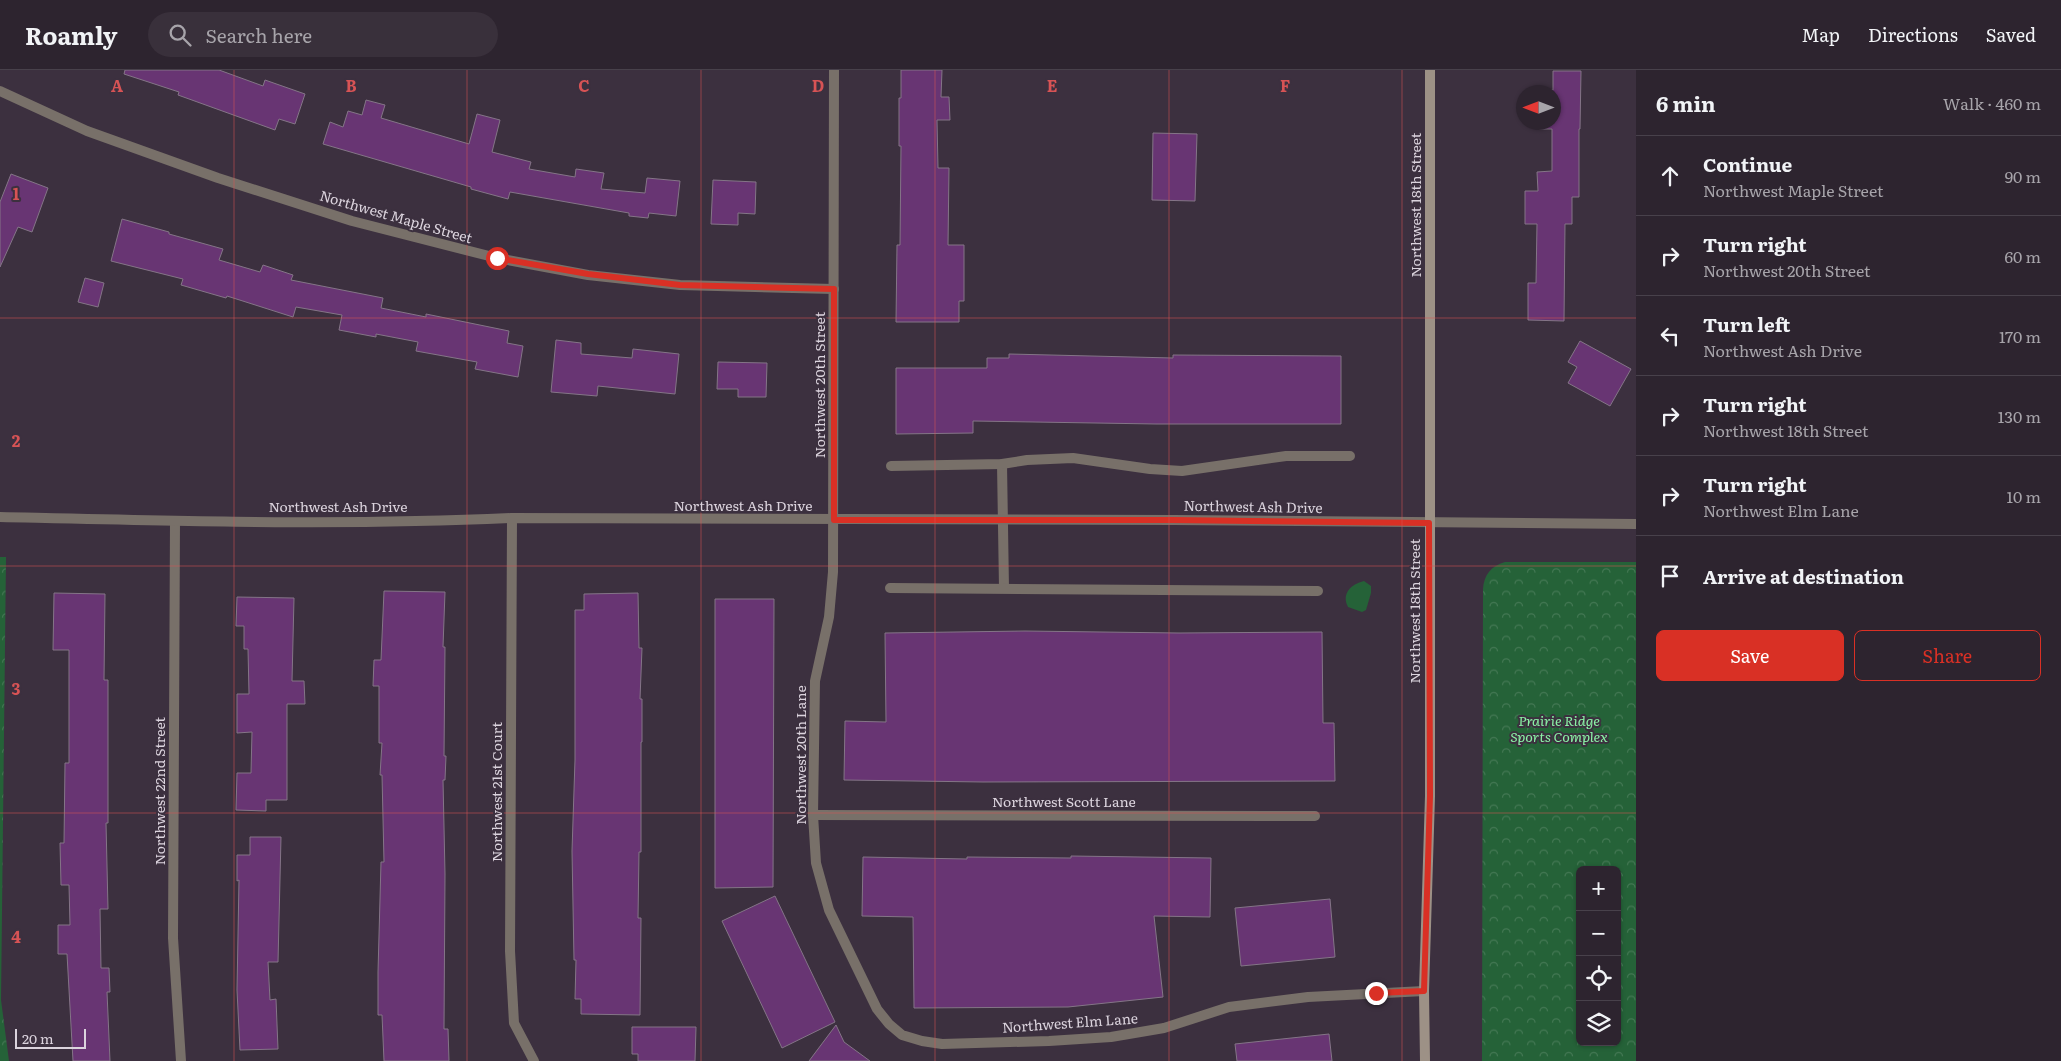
<!DOCTYPE html>
<html lang="en">
<head>
<meta charset="utf-8">
<style>
	body { margin:0; font-family:Literata,serif; background:#39303b; color:#f1f3f6 }
	.controls { position:absolute; right:15px; bottom:15px; display:grid; overflow:hidden; border-radius:8px; box-shadow:0 1px 4px #0004 }
	.controls button { width:45px; height:45px; display:grid; place-items:center; padding:0; border:0; border-bottom:1px solid #48414b; background:#2d242f; color:#f1f3f6; font:25px sans-serif }
	.compass { position:absolute; left:1516px; top:15px; width:45px; height:45px; border-radius:50%; background:#2d242f; box-shadow:0 1px 4px #0004; rotate:270deg }
	.scale { position:absolute; left:15px; bottom:12px; width:71px; box-sizing:border-box; padding-left:5px; border:2px solid #dbd3dd; border-top:0; font-size:14px; line-height:18px; white-space:nowrap; color:#dbd3dd; -webkit-text-stroke:4px #3c303f; paint-order:stroke }
	.stop { position:absolute; width:15px; height:15px; margin:-11px; border:4px solid #d93025; border-radius:50%; background:#fff }
	.stop.end { background:#d93025; border-color:#fff; box-shadow:0 1px 5px #0008 }
	.list { margin:0; padding:0; list-style:none }
	h2 { display:flex; justify-content:space-between; align-items:center; height:65px; margin:0; padding:0 20px; font-size:21px }
	h2 small { font-size:16px; font-weight:400; color:#a7a4aa }
	.list li { display:grid; grid-template-columns:32px 1fr auto; gap:15px; align-items:center; box-sizing:border-box; height:80px; padding:0 20px; border-top:1px solid #48414b }
	.list b { display:block; font-size:19px; white-space:nowrap }
	.list p { margin:0; font-size:16px; white-space:nowrap; color:#a7a4aa }
	.list em { font-size:16px; font-style:normal; color:#a7a4aa }
	.actions { display:flex; gap:10px; padding:15px 20px }
	.actions a { flex:1; padding:11px 0; border:1px solid #d93025; border-radius:8px; text-align:center; font-size:18px; color:#d93025 }
	.actions .main { background:#d93025; color:#fff }
	.icon { flex:none; width:28px; height:28px; fill:none; stroke:currentColor; stroke-width:2; stroke-linecap:round; stroke-linejoin:round }
	.map { position:relative; flex:none; width:1636px; height:991px; overflow:hidden }
	header { display:flex; align-items:center; gap:30px; box-sizing:border-box; height:70px; padding:0 25px; background:#2d242f; border-bottom:1px solid #48414b }
	header strong { font-size:24px }
	nav { display:flex; gap:28px; margin-inline-start:auto; font-size:18px }
	.search { width:350px; height:45px; background:#39303b; display:flex; align-items:center; gap:12px; box-sizing:border-box; padding:0 18px; border-radius:28px; color:#a7a4aa; font-size:19px }
	main { display:flex }
	aside { flex:1; background:#2d242f }
	.map>svg:first-child { display:block }
</style>
</head>
<body>
<header>
<strong>Roamly</strong>
<div class="search"><svg class="icon" aria-label="search" viewBox="0 0 24 24"><circle cx="10" cy="10" r="6"/><path d="M15 15l6 6"/></svg>Search here</div>
<nav><a>Map</a><a>Directions</a><a>Saved</a></nav>
</header>
<main>
<div class="map">
<svg width="1636" height="991" viewBox="0 0 1636 991">
	<defs>
		<pattern id="park-crowns" width="20" height="18" patternUnits="userSpaceOnUse" patternTransform="scale(1.25)"><rect width="20" height="18" fill="#256238"/><path d="M2 6a3 3 0 1 1 6 0M12 15a3 3 0 1 1 6 0" fill="none" stroke="#447854"/></pattern>
	</defs>
	<rect width="100%" height="100%" fill="#3c303f"/>
	<path fill="#256238" d="M 1364,511 L 1371,516 L 1371,523 L 1366,540 L 1362,542 L 1348,537 C 1341,524 1351,514 1364,511 Z"/>
	<g fill="url(#park-crowns)" fill-rule="evenodd">
		<polygon points="0,487 6,487 1,930 9,991 0,991"/>
		<path d="M 1505,492 L 1636,492 L 1636,991 L 1482,991 L 1483,519 C 1484,505 1491,496 1505,492 ZM 1580,800 L 1617,800 L 1617,972 L 1580,972 Z"/>
	</g>
	<g fill="#683573" stroke="#847587">
		<polygon points="125,0 219,0 263,16 265,10 305,24 295,54 279,49 275,60 178,25 179,22 124,4"/>
		<polygon points="901,0 942,0 941,27 949,27 950,50 937,50 938,98 949,98 948,175 964,175 964,231 959,231 959,252 896,252 897,175 900,175 901,76 899,76 899,28 901,28"/>
		<polygon points="1553,1 1581,1 1580,59 1579,59 1579,127 1572,127 1572,154 1565,154 1564,251 1528,250 1528,213 1536,213 1537,154 1525,154 1525,121 1538,121 1537,102 1552,101 1552,59 1539,59 1539,52 1554,52 1554,22 1539,22 1539,20 1553,20"/>
		<polygon points="366,30 385,35 381,48 469,74 477,44 500,50 492,82 531,92 529,99 575,107 576,99 604,103 601,119 645,123 647,108 680,111 676,146 649,143 648,148 629,146 629,143 510,122 508,129 471,119 471,117 323,74 330,52 343,57 348,41 362,45"/>
		<polygon points="1153,63 1197,64 1195,131 1152,130"/>
		<polygon points="11,104 48,118 32,162 18,157 0,197 0,132"/>
		<polygon points="713,110 756,112 755,144 738,143 738,155 711,154"/>
		<polygon points="122,149 169,162 169,164 223,179 219,190 260,202 263,195 293,205 291,210 383,228 381,238 426,247 426,244 509,261 507,273 523,276 518,307 475,299 477,292 416,281 418,272 376,264 376,267 339,260 342,245 296,237 293,247 227,226 226,228 181,215 183,209 111,191"/>
		<polygon points="85,208 104,213 98,237 78,232"/>
		<polygon points="556,270 581,273 581,284 632,288 633,279 679,284 675,324 598,316 597,326 551,322"/>
		<polygon points="1580,271 1631,299 1610,336 1568,313 1577,297 1568,292"/>
		<polygon points="1009,284 1173,288 1173,285 1341,286 1341,354 1156,354 973,351 973,363 896,364 896,298 987,298 987,288 1009,288"/>
		<polygon points="718,292 767,293 766,327 738,327 738,319 717,319"/>
		<polygon points="384,521 445,522 443,577 445,577 444,686 446,686 445,710 443,710 445,804 444,959 448,959 449,991 384,991 382,945 378,945 378,902 381,792 384,792 382,705 380,705 382,673 379,673 379,616 373,616 374,590 381,590"/>
		<polygon points="54,523 105,524 104,610 108,610 108,753 106,753 108,839 100,839 101,898 109,898 110,922 107,922 110,991 73,991 67,884 58,884 58,855 70,855 69,815 61,815 60,773 64,773 65,693 69,693 69,580 53,580"/>
		<polygon points="638,523 639,578 642,578 640,629 642,629 642,672 641,672 641,782 639,782 638,848 641,848 640,945 581,944 581,929 575,929 576,890 574,890 572,781 575,690 575,540 584,540 584,524"/>
		<polygon points="237,527 294,528 292,611 304,611 305,634 287,634 287,730 266,730 266,741 236,740 237,703 251,703 252,662 237,663 237,624 249,624 248,579 244,579 244,556 236,556"/>
		<polygon points="715,529 774,529 773,817 715,818"/>
		<polygon points="1025,561 1179,563 1322,562 1323,653 1334,653 1335,711 983,712 844,710 845,651 886,652 885,563"/>
		<polygon points="250,767 281,767 278,892 268,892 270,930 276,929 278,979 240,980 237,920 239,810 237,811 237,785 250,785"/>
		<polygon points="1071,786 1211,788 1210,847 1154,846 1163,927 1068,937 914,938 913,847 862,846 863,787 967,789 967,787 1071,788"/>
		<polygon points="775,826 835,952 782,978 722,851"/>
		<polygon points="1330,829 1335,887 1241,896 1235,838"/>
		<polygon points="836,955 844,972 870,991 809,991"/>
		<polygon points="632,957 696,957 695,991 638,991 638,984 632,984"/>
		<polygon points="1329,964 1332,991 1237,991 1235,974"/>
	</g>
	<g fill="none" stroke-linecap="round" stroke-linejoin="round">
		<g stroke="#787069" stroke-width="10">
			<polyline points="834,0 833,502 829,547 815,611 813,745 816,793 829,840 877,939 889,954 902,965 922,971 942,974 1049,971 1111,967 1164,958 1229,937 1308,927 1424,921"/>
			<polyline points="0,21 87,61 218,108 352,151 497,188 588,205 680,215 834,219"/>
			<polyline points="1002,394 1004,518"/>
			<polyline points="891,396 1002,394 1027,390 1073,388 1150,399 1182,401 1286,386 1350,386"/>
			<polyline points="512,448 510,881 514,953 534,991"/>
			<polyline points="175,451 173,868 181,991"/>
			<polyline points="890,518 1318,521"/>
			<polyline points="813,745 1315,746"/>
		</g>
		<path stroke="#787069" stroke-width="10" d="M 0,447 C 171,451 342,456 512,448 L 1173,450 L 1636,454"/>
		<polyline stroke="#9d9186" stroke-width="10" points="1425,991 1424,921 1430,726 1430,0"/>
	</g>
	<g fill="none" stroke-linecap="round" stroke-linejoin="round">
		<polyline stroke="#d93025" stroke-width="6" points="497,188 588,204 680,215 834,219 834,450 1173,450 1429,453 1430,726 1424,921 1376,923"/>
	</g>
	<path fill="none" stroke="#d75355" stroke-width="1" stroke-opacity="0.55" d="M 234,0 L 234,991M 467,0 L 467,991M 701,0 L 701,991M 935,0 L 935,991M 1169,0 L 1169,991M 1402,0 L 1402,991M 0,248 L 1636,248M 0,496 L 1636,496M 0,743 L 1636,743"/>
	<g text-anchor="middle" stroke-width="4" stroke-linejoin="round" paint-order="stroke">
		<g font-size="14" fill="#dbd3dd" stroke="#3c303f">
			<text transform="translate(1416 135) rotate(-90)" y="5">Northwest 18th Street</text>
			<text transform="translate(396 147) rotate(16)" y="5">Northwest Maple Street</text>
			<text transform="translate(820 315) rotate(-90)" y="5">Northwest 20th Street</text>
			<text x="743" y="441">Northwest Ash Drive</text>
			<text x="338" y="442">Northwest Ash Drive</text>
			<text transform="translate(1253 437) rotate(1)" y="5">Northwest Ash Drive</text>
			<text transform="translate(1415 541) rotate(-90)" y="5">Northwest 18th Street</text>
			<text transform="translate(801 685) rotate(-90)" y="5">Northwest 20th Lane</text>
			<text transform="translate(160 721) rotate(-90)" y="5">Northwest 22nd Street</text>
			<text transform="translate(497 722) rotate(-90)" y="5">Northwest 21st Court</text>
			<text x="1064" y="737">Northwest Scott Lane</text>
			<text transform="translate(1070 953) rotate(-4)" y="5">Northwest Elm Lane</text>
		</g>
		<g font-size="14" font-style="italic" fill="#8bf3a6" stroke="#3c303f">
			<text x="1559" y="656">Prairie Ridge<tspan x="1559" dy="16">Sports Complex</tspan></text>
		</g>
	</g>
	<g font-size="16" text-anchor="middle" font-weight="bold" fill="#d75355" stroke="#3c303f" stroke-width="4" stroke-linejoin="round" paint-order="stroke">
		<text x="117" y="22">A</text>
		<text x="351" y="22">B</text>
		<text x="584" y="22">C</text>
		<text x="818" y="22">D</text>
		<text x="1052" y="22">E</text>
		<text x="1285" y="22">F</text>
		<text x="16" y="130">1</text>
		<text x="16" y="377">2</text>
		<text x="16" y="625">3</text>
		<text x="16" y="873">4</text>
	</g>
</svg>
<div class="controls">
<button>+</button>
<button>−</button>
<button><svg class="icon" aria-label="locate" viewBox="0 0 24 24"><circle cx="12" cy="12" r="6"/><path d="M12 2v4M12 18v4M2 12h4M18 12h4"/></svg></button>
<button><svg class="icon" aria-label="layers" viewBox="0 0 24 24"><path d="M12 4l9 5-9 5-9-5zM3 14l9 5 9-5"/></svg></button>
</div>
<svg class="compass" viewBox="-18 -18 36 36"><path d="M0-13l5 13h-10z" fill="#e53935"/><path d="M0 13l5-13h-10z" fill="#a7a4aa"/></svg>
<div class="scale">20 m</div>
<div class="stop" style="left:497px;top:188px"></div>
<div class="stop end" style="left:1376px;top:923px"></div>
</div>
<aside>
<h2>6 min<small>Walk · 460 m</small></h2>
<ul class="list">
<li><svg class="icon" aria-label="ahead" viewBox="0 0 24 24"><path d="M12 20V5M6 11l6-6 6 6"/></svg><div><b>Continue</b><p>Northwest Maple Street</p></div><em>90 m</em></li>
<li><svg class="icon" aria-label="right" viewBox="0 0 24 24"><path d="M7 20v-9h11M14 6l5 5-5 5"/></svg><div><b>Turn right</b><p>Northwest 20th Street</p></div><em>60 m</em></li>
<li><svg class="icon" aria-label="left" viewBox="0 0 24 24"><path d="M17 20v-9H6M10 6l-5 5 5 5"/></svg><div><b>Turn left</b><p>Northwest Ash Drive</p></div><em>170 m</em></li>
<li><svg class="icon" aria-label="right" viewBox="0 0 24 24"><path d="M7 20v-9h11M14 6l5 5-5 5"/></svg><div><b>Turn right</b><p>Northwest 18th Street</p></div><em>130 m</em></li>
<li><svg class="icon" aria-label="right" viewBox="0 0 24 24"><path d="M7 20v-9h11M14 6l5 5-5 5"/></svg><div><b>Turn right</b><p>Northwest Elm Lane</p></div><em>10 m</em></li>
<li><svg class="icon" aria-label="arrive" viewBox="0 0 24 24"><path d="M6 21V4h12l-3 4 3 4H6"/></svg><div><b>Arrive at destination</b></div></li>
</ul>
<div class="actions"><a class="main">Save</a><a>Share</a></div>
</aside>
</main>
</body>
</html>
